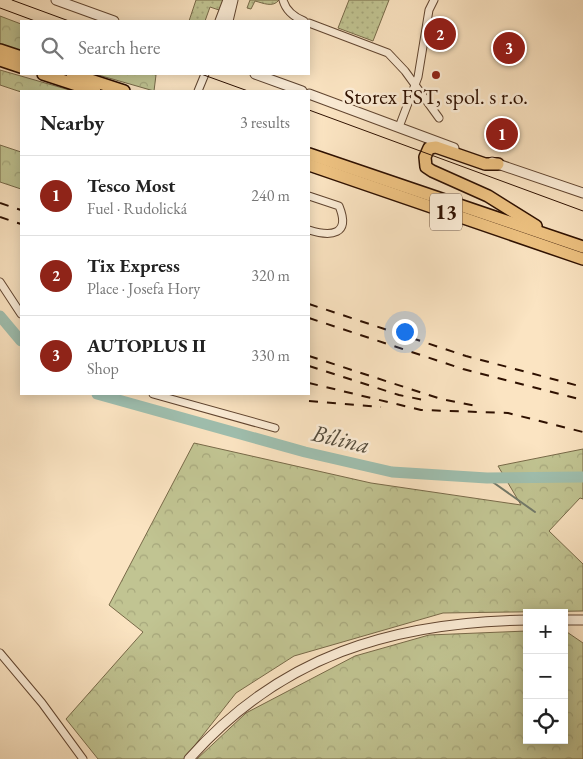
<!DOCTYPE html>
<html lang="en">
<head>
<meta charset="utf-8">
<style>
	body { margin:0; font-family:"EB Garamond",serif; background:#f2f2f2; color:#222 }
	.controls { position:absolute; right:15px; bottom:15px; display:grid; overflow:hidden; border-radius:0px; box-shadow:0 2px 12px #0003 }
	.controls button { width:45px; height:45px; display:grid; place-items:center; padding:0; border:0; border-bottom:1px solid #e0e0e0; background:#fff; color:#222; font:25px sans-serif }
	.you { position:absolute; left:404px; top:331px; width:18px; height:18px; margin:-12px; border:4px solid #fff; border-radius:50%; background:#1a73e8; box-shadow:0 0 0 8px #1a73e833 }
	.badge { display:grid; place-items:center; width:32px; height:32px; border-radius:50%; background:#8f2418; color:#fff; font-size:16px; font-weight:700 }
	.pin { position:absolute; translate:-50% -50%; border:2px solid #fff; box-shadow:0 1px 5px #0006 }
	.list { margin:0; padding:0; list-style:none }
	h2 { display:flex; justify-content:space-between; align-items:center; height:65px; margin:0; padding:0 20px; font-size:21px }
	h2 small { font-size:16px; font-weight:400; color:#767676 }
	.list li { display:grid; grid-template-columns:32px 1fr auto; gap:15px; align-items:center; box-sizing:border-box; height:80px; padding:0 20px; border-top:1px solid #e0e0e0 }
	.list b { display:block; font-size:19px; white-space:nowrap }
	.list p { margin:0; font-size:16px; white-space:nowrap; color:#767676 }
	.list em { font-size:16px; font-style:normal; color:#767676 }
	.icon { flex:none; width:28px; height:28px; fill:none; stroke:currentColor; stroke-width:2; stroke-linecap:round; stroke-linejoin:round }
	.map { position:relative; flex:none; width:583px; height:759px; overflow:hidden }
	.search { position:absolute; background:#fff; box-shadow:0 2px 12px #0003; left:20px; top:20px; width:290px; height:55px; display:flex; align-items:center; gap:12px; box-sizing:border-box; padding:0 18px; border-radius:0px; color:#767676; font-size:19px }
	.panel { position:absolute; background:#fff; box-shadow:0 2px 12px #0003; left:20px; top:90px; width:290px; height:305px; border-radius:0px }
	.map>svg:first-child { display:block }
</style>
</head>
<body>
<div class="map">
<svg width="583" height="759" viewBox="0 0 583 759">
	<defs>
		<pattern id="grass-dots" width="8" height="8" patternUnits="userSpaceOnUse" patternTransform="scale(1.25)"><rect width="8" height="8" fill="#c1c492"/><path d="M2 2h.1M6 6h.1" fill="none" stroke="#a6a77c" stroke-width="1.8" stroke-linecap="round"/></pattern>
		<pattern id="forest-crowns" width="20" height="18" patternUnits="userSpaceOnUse" patternTransform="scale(1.25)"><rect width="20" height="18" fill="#c1c492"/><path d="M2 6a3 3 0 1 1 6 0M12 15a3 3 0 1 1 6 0" fill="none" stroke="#a6a77c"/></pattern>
	</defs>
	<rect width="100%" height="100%" fill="#fbe4c2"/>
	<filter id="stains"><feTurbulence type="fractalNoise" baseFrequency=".004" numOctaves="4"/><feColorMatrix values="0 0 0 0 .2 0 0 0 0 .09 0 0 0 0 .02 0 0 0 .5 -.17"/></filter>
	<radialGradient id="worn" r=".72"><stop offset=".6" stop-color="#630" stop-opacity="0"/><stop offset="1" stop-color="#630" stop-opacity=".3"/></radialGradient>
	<g fill="url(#grass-dots)" stroke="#786a49">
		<polygon points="196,0 224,0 219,10 210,7 205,21 189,21"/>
		<path d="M 250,0 L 279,0 C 273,8 263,3 255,1 L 251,9 L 247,8 Z"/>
		<polygon points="349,0 389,0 373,41 338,28"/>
	</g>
	<g fill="url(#forest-crowns)" stroke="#786a49">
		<polygon points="0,16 21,24 21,52 0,46"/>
		<polygon points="0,70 73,91 21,92 0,85"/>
		<polygon points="95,74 152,74 156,75 154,91"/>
		<polygon points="0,145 21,152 21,189 0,182"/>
		<polygon points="194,443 371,483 521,505 498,466 583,449 583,499 580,498 549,531 583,564 583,611 443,613 294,656 236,693 184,759 98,759 66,719 143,632 109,605"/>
		<polygon points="564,630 583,643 583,759 197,759 246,713 355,656 429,635 527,631 527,740 564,740"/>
	</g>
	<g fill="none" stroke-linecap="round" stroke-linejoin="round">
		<polyline stroke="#727969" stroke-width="2" points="487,478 535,512"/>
		<g stroke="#9fbfaf" stroke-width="11">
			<polyline points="0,316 21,341"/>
			<polyline points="97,394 305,452 392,472 487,478 583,477"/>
		</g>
		<defs>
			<g id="minor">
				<path d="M 283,0 C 286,11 294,17 304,21"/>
				<polyline points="309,23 388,53 405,71 439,118"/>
				<polyline points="198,91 205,74"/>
				<polyline points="399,127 418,77 429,10 434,0"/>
				<path d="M 309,196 L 339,206 C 351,235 331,237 309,230"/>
				<polyline points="0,282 21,314"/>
				<polyline points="153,394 275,428"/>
				<polyline points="0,653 42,703 83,759"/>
			</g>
			<g id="tertiary">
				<polyline points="56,0 114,21"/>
				<polyline points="220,21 228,0"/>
				<polyline points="228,21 233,0"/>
				<polyline points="255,74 302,91"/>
				<polyline points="309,94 454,148"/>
				<polyline points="492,162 583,193"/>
				<polyline points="564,620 583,620"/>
				<path d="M 189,759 C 280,656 392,622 527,620"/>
			</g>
			<g id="trunk">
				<polyline points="0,50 21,57"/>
				<polyline points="0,60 21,67"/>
				<polyline points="43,74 95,91"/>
				<polyline points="72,74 124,91"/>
				<polyline points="309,154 583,247"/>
				<polyline points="498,164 485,164 436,147 429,148 425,157 426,167 432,171 488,196 536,226"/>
				<polyline points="309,165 583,259"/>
			</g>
		</defs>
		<use href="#minor" stroke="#614530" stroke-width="9"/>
		<use href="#tertiary" stroke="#614530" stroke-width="11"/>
		<use href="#trunk" stroke="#2e1000" stroke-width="14"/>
		<use href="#minor" stroke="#fcedd7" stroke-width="7"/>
		<use href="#tertiary" stroke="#fcedd7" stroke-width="9"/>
		<use href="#trunk" stroke="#eec281" stroke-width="11"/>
		<g stroke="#2e1000" stroke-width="1">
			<polyline points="12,0 69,21"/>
			<polyline points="0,8 35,21"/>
			<polyline points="201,74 248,91"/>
			<polyline points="309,110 583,211"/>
		</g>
		<g stroke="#2e1000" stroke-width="2" stroke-dasharray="9 9" stroke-linecap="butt">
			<polyline points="0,203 21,210"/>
			<polyline points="0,217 21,224"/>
			<polyline points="309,304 466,356 583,387"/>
			<polyline points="309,318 463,369 583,400"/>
			<polyline points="309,356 441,399 476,406"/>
			<polyline points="309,366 399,395 429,401"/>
			<polyline points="309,383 421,410 508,413 583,432"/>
			<polyline points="309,401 381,407"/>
		</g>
	</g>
	<circle fill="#8f2418" stroke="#fcedd7" stroke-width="2" cx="436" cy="75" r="5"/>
	<g text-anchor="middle" stroke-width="5" stroke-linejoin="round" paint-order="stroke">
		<rect fill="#fcedd7" stroke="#6c5240" stroke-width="1" x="430" y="193.5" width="32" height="37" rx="4"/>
		<g font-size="21" font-weight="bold" fill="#2e1000">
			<text x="446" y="219">13</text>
		</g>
		<g font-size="22" fill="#2e1000" stroke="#fcedd7">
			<text x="436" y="104">Storex FST, spol. s r.o.</text>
		</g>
		<g font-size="24" font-style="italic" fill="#564d3d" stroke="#fcedd7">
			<text transform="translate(341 439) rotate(13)" y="8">Bílina</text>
		</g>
	</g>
	<rect width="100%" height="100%" filter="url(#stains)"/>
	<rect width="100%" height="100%" fill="url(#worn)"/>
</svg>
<div class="controls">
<button>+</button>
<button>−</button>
<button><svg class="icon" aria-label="locate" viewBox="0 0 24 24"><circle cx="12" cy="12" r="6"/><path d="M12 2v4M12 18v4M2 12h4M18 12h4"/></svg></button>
</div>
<div class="you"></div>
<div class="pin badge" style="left:502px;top:134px">1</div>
<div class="pin badge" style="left:440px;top:34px">2</div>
<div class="pin badge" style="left:509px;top:48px">3</div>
<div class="search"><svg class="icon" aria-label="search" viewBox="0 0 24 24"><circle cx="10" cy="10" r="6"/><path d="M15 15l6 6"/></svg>Search here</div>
<section class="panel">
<h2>Nearby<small>3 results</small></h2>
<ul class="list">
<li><span class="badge">1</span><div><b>Tesco Most</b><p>Fuel · Rudolická</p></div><em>240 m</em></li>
<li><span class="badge">2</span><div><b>Tix Express</b><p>Place · Josefa Hory</p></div><em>320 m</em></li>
<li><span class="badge">3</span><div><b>AUTOPLUS II</b><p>Shop</p></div><em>330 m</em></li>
</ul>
</section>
</div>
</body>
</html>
